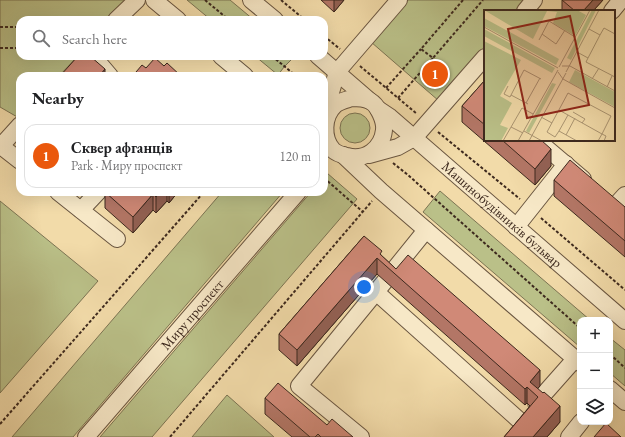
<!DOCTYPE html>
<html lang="en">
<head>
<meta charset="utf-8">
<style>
	body { margin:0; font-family:"EB Garamond",serif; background:#f6f6f6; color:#202124 }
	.controls { position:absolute; right:12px; bottom:12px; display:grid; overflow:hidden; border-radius:8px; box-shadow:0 4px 16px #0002 }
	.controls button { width:36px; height:36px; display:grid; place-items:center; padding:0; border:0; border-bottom:1px solid #e0e0e0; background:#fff; color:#202124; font:20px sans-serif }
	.you { position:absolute; left:364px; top:287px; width:14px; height:14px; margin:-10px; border:3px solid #fff; border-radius:50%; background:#1a73e8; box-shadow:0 0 0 6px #1a73e833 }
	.badge { display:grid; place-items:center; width:26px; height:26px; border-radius:50%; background:#ea580c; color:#fff; font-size:13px; font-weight:700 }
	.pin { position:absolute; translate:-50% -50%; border:2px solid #fff; box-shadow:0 1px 4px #0006 }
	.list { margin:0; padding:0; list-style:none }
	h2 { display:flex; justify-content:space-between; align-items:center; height:52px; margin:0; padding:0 16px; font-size:17px }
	h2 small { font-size:13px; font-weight:400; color:#757577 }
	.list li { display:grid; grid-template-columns:26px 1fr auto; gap:12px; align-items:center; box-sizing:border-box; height:64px; margin:0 8px 8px; padding:0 8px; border:1px solid #e0e0e0; border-radius:12px }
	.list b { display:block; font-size:15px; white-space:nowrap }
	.list p { margin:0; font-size:13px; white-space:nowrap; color:#757577 }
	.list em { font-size:13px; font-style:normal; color:#757577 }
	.icon { flex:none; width:22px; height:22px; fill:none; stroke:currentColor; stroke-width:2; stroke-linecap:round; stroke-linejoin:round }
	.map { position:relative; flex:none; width:625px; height:437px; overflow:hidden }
	.search { position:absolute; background:#fff; box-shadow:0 4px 16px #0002; left:16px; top:16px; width:312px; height:44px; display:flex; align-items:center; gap:10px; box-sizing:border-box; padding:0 14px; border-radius:12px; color:#757577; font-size:15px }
	.panel { position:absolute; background:#fff; box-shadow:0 4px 16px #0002; left:16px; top:72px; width:312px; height:124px; border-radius:12px }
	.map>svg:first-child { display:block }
</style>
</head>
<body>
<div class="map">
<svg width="625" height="437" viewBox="0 0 625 437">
	<rect width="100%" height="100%" fill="#f2dba9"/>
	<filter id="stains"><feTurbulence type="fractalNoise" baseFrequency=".005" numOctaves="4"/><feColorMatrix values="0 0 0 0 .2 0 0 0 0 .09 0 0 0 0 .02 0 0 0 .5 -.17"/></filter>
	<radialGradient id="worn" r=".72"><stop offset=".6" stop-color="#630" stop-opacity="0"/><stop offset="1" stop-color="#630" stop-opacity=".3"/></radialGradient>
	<g fill="#bac088" stroke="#7c7453">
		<polygon points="0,0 130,0 111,20 20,20 20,56 78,56 59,76 20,76 19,118 0,107"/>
		<polygon points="187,0 230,0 254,20 211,20"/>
		<polygon points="408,0 525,0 516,11 485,11 485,47 439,101 371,42"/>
		<polygon points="255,56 295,56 284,67 278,75"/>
		<circle cx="355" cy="128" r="15"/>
		<polygon points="327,173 357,199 152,437 100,437 311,192 324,192 324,177"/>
		<polygon points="440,191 590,320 580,320 580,347 423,212"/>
		<polygon points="222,192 283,192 73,437 12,437"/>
		<polygon points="0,201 98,281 0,393"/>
		<polygon points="610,338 625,350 625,386 610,373"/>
		<polygon points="227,395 274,437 192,437"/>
	</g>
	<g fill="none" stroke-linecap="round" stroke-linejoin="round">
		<defs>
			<g id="minor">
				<polyline points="154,0 178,20"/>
				<polyline points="251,0 275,20"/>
				<polyline points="525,11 534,0"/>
				<polyline points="612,11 621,0"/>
				<polyline points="116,20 137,0"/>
				<polyline points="93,56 110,76"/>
				<polyline points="221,56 245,76"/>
				<polyline points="318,56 370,101"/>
				<path d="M 352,98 C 358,98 364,98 370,101 C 378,105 385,121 384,130 C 382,149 365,161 347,156 C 342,155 336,153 333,150 C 322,138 323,116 335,105 C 340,101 346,100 352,98 Z"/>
				<path id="s1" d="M 378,109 L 390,117 L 625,321"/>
				<polyline points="326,116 329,99 337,72 399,0"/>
				<polyline points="20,125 1,146 20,161"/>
				<polyline points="537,140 583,179"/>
				<polyline points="343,155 381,191 580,363"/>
				<polyline points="369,155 398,147 414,138 485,57"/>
				<polyline points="58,192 117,239"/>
				<polyline points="615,206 625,195"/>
				<polyline points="81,210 98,192"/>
				<polyline points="516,227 566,164"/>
				<polyline points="388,277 426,230"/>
				<polyline points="376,292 520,421"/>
				<polyline points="610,389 625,402"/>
				<polyline points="536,403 575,359"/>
				<path id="s2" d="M 86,437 L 298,192"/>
				<polyline points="361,437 299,386 385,281"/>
				<polyline points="569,437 581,422"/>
			</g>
		</defs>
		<use href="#minor" stroke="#6a5641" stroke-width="18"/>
		<g stroke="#3d291e" stroke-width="2" stroke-dasharray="3 2" stroke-linecap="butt">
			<polyline points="205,0 229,20"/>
			<polyline points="281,0 305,20"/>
			<polyline points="463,0 421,49 433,58 483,0"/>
			<polyline points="0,27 20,27"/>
			<polyline points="324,36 340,49"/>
			<polyline points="0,48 20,48"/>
			<polyline points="272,56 296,76"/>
			<polyline points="360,66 417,114"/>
			<polyline points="386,88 421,49"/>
			<polyline points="398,98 433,58"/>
			<polyline points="438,132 520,199"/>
			<polyline points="393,163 408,175 580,328"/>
			<polyline points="324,178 363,212"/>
			<polyline points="541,218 625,290"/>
			<polyline points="610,354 625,368"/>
			<polyline points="0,424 204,192"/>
			<polyline points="170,437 372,201"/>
		</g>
		<use href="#minor" stroke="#f7e8c7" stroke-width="16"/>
	</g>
	<g fill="#b37666" stroke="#3d291e">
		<polygon points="321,0 344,0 334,12"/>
		<polygon points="562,0 603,0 593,11 562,11"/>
		<polygon points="119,56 126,56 123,59"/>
		<polygon points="164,66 181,76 136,76 136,72 146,68"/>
		<polygon points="485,80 485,140 541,140 551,166 535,185 462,122 462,106"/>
		<polygon points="20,123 20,140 17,138 17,126"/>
		<polygon points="554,180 625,207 625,257 554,196"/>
		<polygon points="105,192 178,192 169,203 167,201 156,213 153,210 133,233 105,208"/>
		<polygon points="364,236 382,256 396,269 540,386 537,389 560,422 547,437 504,437 530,406 527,403 525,405 377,274 297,366 279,350 279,334"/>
		<polygon points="265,398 327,425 353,437 292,437 265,414"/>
	</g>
	<g fill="#926053" stroke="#3d291e">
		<polygon points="334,0 344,0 334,12"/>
		<polygon points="593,0 603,0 593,11 583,11"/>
		<polygon points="105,69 105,76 99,76"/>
		<polygon points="551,149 551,166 535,185 535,169"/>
		<polygon points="161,192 167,192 167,201 156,213 156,197"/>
		<polygon points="169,192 178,192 169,203"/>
		<polygon points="153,194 153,210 133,233 133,217"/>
		<polygon points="377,258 377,274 297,366 297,350"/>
		<polygon points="540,370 540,386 534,393 530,382"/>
		<polygon points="527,387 527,403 525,405 525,389"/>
		<polygon points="560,406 560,422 547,437 533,437"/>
	</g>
	<g fill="#d08977" stroke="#3d291e">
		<polygon points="562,0 593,0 583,11 575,11"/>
		<polygon points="78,56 90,56 105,69 99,76 60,76"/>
		<polygon points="155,58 164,66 167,63 181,76 140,76 136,72 142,65 146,68"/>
		<polygon points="485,80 485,125 462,106"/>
		<polygon points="20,123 20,128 17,126"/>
		<polygon points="502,140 541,140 551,149 535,169"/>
		<polygon points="570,160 625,207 625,241 554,180"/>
		<polygon points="105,192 161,192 156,197 153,194 133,217"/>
		<polygon points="364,236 382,251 380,254 396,269 408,255 540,370 530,382 543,393 544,392 560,406 533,437 504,437 538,397 527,387 525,389 377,258 297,350 279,334"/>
		<polygon points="278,383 327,425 332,419 353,437 321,437 318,434 315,437 310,437 265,398"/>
		<polygon points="606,423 621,437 594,437"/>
	</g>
	<g text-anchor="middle" stroke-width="3" stroke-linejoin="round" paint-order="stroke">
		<g font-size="14" fill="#3d291e" stroke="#f7e8c7">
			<text dy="5" stroke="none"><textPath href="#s1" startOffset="163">Машинобудівників бульвар</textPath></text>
			<text dy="5" stroke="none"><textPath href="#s2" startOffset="162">Миру проспект</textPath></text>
		</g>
	</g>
	<g transform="translate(484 10)">
		<rect width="131" height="131" fill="#f2dba9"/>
		<path d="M 0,0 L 93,0 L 102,5 L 91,26 L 69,13 L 73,2 L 63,1 L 49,29 ZM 108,0 L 112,0 L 87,50 L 83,48 ZM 0,8 L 75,49 L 72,55 L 0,16 ZM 0,19 L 71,58 L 68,63 L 0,26 ZM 0,31 L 37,50 L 16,86 L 28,93 L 16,115 L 24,118 L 17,131 L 0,131 ZM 91,60 L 131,82 L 131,97 L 85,72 ZM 68,73 L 72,74 L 45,123 L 42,121 Z" fill="#bac088"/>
		<path fill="none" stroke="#aa9471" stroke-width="1" d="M 0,17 L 74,58M 58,24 L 72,34 L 81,20M 116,25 L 120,18 L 131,24M 55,30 L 65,11 L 91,27M 93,42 L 104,48 L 116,25 L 105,19M 104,48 L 102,52 L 131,67M 78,56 L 86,56 L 131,81M 75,57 L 106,0M 74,62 L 79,69 L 131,98M 82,62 L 115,0M 108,69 L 115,58M 24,76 L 20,84 L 26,87 L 40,60 L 57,69M 123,77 L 128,66M 27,85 L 44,94M 42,93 L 56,68M 75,100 L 118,124 L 114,131M 89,102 L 101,109 L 98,113M 57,107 L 68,113M 27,117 L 39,123M 40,121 L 58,131M 75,121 L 84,105M 82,125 L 91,108M 19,131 L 38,98 L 49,104M 34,131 L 74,60M 45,131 L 82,63M 93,131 L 75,121 L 71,127 L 63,122 L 84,83 L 127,106 L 118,124 L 122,126 L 120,131"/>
		<path fill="#8f2418" fill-opacity="0.15" stroke="#8f2418" stroke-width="2" d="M 86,6 L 105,95 L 43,108 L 24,19 Z"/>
		<rect width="131" height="131" fill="none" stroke="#3d291e" stroke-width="2"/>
	</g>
	<rect width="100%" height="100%" filter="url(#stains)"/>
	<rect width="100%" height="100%" fill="url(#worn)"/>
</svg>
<div class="controls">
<button>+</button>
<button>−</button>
<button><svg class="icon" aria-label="layers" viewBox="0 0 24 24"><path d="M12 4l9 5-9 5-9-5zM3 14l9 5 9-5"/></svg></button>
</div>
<div class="you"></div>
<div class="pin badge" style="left:435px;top:74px">1</div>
<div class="search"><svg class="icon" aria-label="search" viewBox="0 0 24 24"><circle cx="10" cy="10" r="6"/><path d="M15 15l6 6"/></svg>Search here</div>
<section class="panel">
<h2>Nearby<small></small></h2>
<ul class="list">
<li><span class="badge">1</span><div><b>Сквер афганців</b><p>Park · Миру проспект</p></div><em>120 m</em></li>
</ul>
</section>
</div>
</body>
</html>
